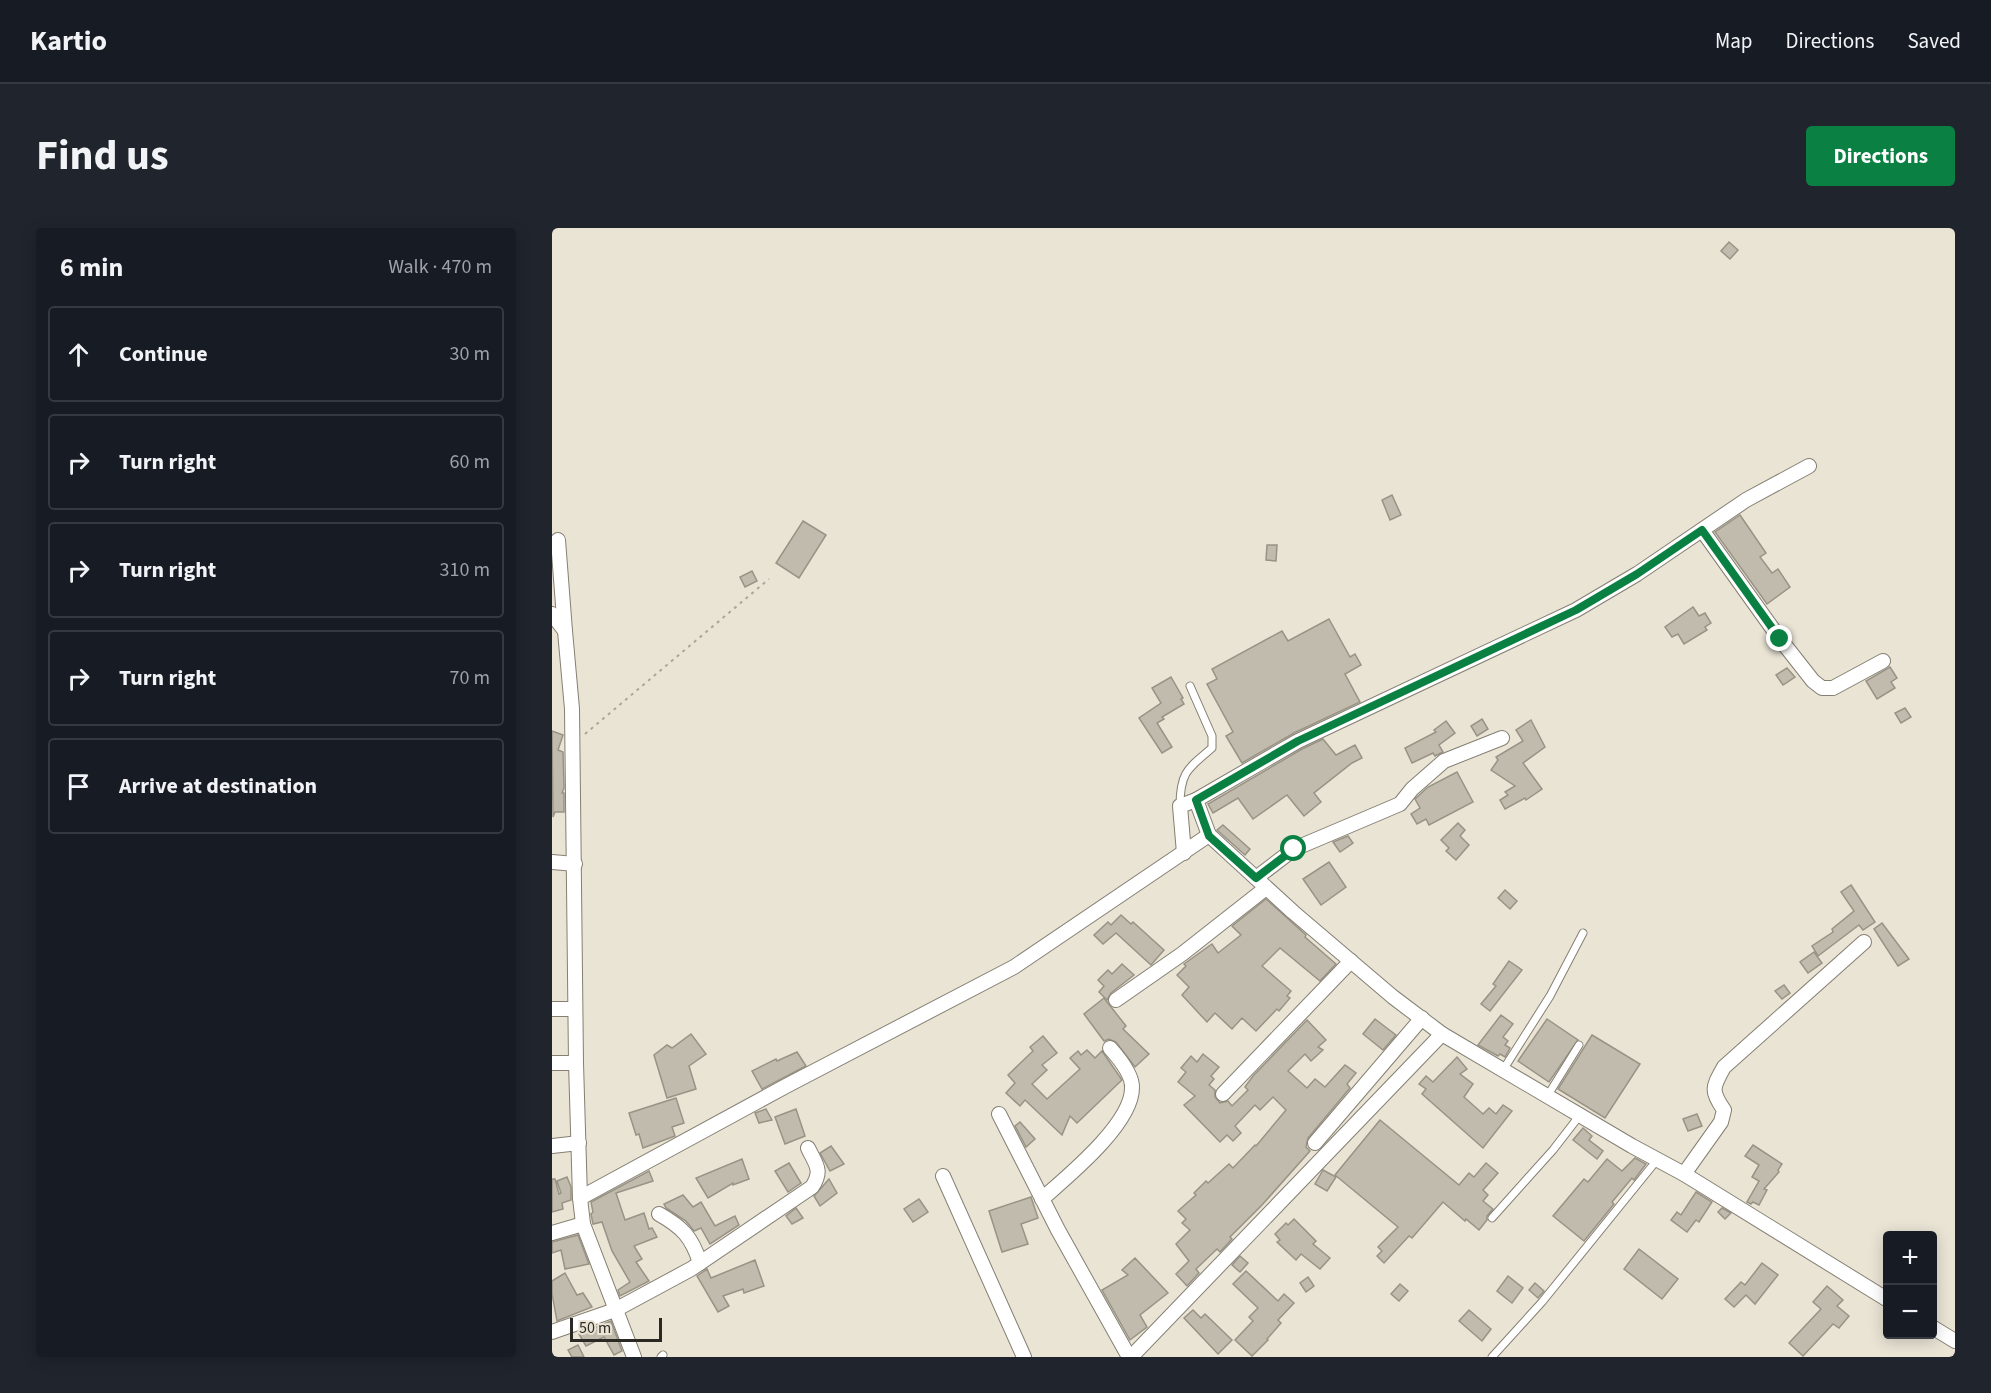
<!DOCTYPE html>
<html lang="en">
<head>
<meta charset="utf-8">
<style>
	body { margin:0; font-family:"Source Sans 3",sans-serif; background:#20242c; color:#f1f3f6 }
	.controls { position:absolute; right:18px; bottom:18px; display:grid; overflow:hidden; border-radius:6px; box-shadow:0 3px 15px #0003 }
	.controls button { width:54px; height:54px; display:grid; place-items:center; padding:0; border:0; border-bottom:2px solid #363941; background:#171b24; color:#f1f3f6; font:30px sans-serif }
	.scale { position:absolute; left:18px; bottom:15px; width:92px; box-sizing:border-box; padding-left:6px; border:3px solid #2b2923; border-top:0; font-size:16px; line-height:21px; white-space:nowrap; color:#2b2923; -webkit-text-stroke:4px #eae4d5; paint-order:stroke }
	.stop { position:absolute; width:18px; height:18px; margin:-14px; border:4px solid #0b8043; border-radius:50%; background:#fff }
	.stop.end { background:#0b8043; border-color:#fff; box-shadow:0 2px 6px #0008 }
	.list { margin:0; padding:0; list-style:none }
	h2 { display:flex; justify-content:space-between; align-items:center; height:78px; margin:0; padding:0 24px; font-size:26px }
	h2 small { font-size:20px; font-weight:400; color:#9ea1a6 }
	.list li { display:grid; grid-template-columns:39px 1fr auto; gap:18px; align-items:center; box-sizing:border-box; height:96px; margin:0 12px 12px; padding:0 12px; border:2px solid #363941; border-radius:6px }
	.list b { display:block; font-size:22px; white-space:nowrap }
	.list em { font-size:20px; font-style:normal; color:#9ea1a6 }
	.icon { flex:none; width:33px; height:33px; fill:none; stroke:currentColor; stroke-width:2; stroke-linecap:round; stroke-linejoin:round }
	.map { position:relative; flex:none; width:1403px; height:1129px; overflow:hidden; border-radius:6px }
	header { display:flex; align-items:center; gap:36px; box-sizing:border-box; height:84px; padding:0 30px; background:#171b24; border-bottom:2px solid #363941 }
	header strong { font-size:28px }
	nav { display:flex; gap:33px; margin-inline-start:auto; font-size:21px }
	.intro { display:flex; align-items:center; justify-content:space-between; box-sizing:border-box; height:144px; padding:0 36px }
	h1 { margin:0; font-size:42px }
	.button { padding:15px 27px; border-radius:6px; background:#0b8043; color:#fff; font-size:21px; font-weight:700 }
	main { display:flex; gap:36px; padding:0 36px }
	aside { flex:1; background:#171b24; border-radius:6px; box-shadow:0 3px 15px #0003 }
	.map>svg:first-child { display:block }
</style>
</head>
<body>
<header>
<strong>Kartio</strong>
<nav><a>Map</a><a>Directions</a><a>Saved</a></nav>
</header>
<div class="intro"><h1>Find us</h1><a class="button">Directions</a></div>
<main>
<aside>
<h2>6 min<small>Walk · 470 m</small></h2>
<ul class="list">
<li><svg class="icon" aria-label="ahead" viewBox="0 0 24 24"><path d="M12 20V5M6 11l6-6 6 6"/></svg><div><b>Continue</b></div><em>30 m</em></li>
<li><svg class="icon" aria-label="right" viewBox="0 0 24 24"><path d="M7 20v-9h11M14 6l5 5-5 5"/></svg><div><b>Turn right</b></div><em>60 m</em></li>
<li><svg class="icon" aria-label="right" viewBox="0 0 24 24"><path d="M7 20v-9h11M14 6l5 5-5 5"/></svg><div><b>Turn right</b></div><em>310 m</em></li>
<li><svg class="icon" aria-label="right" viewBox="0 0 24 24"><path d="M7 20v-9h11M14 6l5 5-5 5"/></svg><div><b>Turn right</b></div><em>70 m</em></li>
<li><svg class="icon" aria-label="arrive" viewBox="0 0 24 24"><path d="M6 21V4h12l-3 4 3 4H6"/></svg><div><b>Arrive at destination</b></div></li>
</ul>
</aside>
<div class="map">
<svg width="1403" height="1129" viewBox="0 0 1403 1129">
	<rect width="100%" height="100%" fill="#eae4d5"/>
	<g fill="#c1bbad" stroke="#989385" stroke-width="1.5">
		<polygon points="1177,14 1186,22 1178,31 1169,23"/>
		<polygon points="840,267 849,287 838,292 830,272"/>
		<polygon points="1188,287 1214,325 1208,329 1220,345 1226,341 1238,359 1215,376 1163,304"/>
		<polygon points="251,293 274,307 247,350 224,335"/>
		<polygon points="715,317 725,317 724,333 714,332"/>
		<polygon points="200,343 205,353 193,359 188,349"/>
		<polygon points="1141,379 1147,388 1153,385 1159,395 1153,399 1155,402 1132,416 1126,406 1120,409 1113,399"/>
		<polygon points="777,391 798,429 803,426 809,437 793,446 808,474 742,505 690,535 674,508 681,504 655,456 665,451 660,441 730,403 736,413"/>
		<polygon points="1338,439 1345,450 1339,454 1343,460 1325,471 1314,453"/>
		<polygon points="1235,440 1243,449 1231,457 1224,447"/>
		<polygon points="619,449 631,470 629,471 632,476 610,489 612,491 605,495 620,519 610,525 587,490 609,475 600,460"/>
		<polygon points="1353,480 1359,489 1349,495 1343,485"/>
		<polygon points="930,491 936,501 925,508 919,498"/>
		<polygon points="979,492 993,519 971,535 990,561 974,572 973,570 953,581 948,572 956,567 953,564 963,558 939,542 946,532 944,529 971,513 964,502"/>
		<polygon points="894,493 903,505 887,517 891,524 883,528 881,525 860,535 853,520 884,504 882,502"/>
		<polygon points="0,503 11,507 6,522 11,524 12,560 10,565 12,565 12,584 3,584 1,589"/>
		<polygon points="771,511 784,527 803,517 810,530 800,535 762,565 769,574 752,588 735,567 701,591 686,570 661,585 656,576 750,521"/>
		<polygon points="905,544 921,574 877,597 874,591 865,596 859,586 868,580 863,571 876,559"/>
		<polygon points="906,595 913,602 908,608 917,617 904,632 894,623 897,620 889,612"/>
		<polygon points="671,597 698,621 693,627 665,602"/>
		<polygon points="796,608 801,615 788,624 781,614"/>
		<polygon points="777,634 794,659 769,677 751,651"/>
		<polygon points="1299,657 1323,694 1311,702 1307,697 1266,728 1260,718 1281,704 1280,701 1302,683 1289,664"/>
		<polygon points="953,662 965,673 958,681 946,670"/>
		<polygon points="714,671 754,707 753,709 784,736 768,753 728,720 710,738 739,763 735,768 738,770 727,783 725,781 704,803 690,790 680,801 663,785 655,794 630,767 637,759 625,747 634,738 632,736 660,716 666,725 689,707 680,698"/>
		<polygon points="569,687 579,696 581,694 612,722 599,737 564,705 551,716 542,707 556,694 559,697"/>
		<polygon points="1330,695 1357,731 1346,738 1322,701"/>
		<polygon points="1262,724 1270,735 1256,745 1248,734"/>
		<polygon points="957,733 970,742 938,783 929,776 944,758 941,756"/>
		<polygon points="570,736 582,747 559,765 555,772 547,764 552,758 546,752 556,742 560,746"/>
		<polygon points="1232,757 1238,765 1230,771 1223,763"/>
		<polygon points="552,770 574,798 571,801 597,826 583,839 564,814 557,811 552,813 532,786"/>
		<polygon points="949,787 961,796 951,809 956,813 953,817 958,820 953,829 948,826 946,828 926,817"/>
		<polygon points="823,791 844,807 831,822 811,806"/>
		<polygon points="995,791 1026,812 997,854 966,833"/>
		<polygon points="755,792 774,812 766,819 771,822 759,833 753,826 736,843 755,860 763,851 773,859 793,837 804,845 795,856 798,860 756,910 754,919 758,923 710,977 678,1009 680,1011 668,1024 665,1021 644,1041 647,1045 635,1058 624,1046 637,1033 624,1016 638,1002 630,995 634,991 626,983 644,967 642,965 654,953 656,955 677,936 681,940 703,917 704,918 734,882 721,869 708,882 703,877 683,898 689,905 681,913 675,907 668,914 632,877 643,868 626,854 634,844 629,840 639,828 645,834 651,826 667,839 659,848 662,851 657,857 663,862 663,869 668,875 676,873 680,878 696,862 693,859 701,848"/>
		<polygon points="139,806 154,826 137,838 144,861 115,870 102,827 115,817 120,820"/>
		<polygon points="1040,807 1088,836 1053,890 1006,861"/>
		<polygon points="491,808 505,825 490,837 495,842 480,856 495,871 528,841 518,830 526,823 529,827 535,822 543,830 550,823 570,852 525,895 518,888 510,907 473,872 468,878 454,865 463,855 456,847 481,823 478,819"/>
		<polygon points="245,824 254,838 210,861 200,843 224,831 225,833"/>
		<polygon points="905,829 915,841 908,846 921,856 912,869 931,886 937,880 944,886 951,877 960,883 931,920 870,866 874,861 867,856 874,848 881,854"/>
		<polygon points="124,870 132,895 120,899 123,908 91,920 87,906 84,907 77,885"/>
		<polygon points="214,881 220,892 207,895 203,885"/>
		<polygon points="244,881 253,908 233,916 223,889"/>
		<polygon points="1145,886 1150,898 1136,903 1131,891"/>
		<polygon points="828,892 907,957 917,945 922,949 934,935 946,945 931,962 936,967 931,973 941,981 935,988 935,992 927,1002 914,991 913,993 891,974 860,1010 857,1008 832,1035 825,1028 830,1023 826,1019 846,999 783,947"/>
		<polygon points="468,894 483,911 474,919 463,898"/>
		<polygon points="1031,900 1040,908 1037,912 1051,923 1045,931 1021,912"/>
		<polygon points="1201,917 1230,936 1226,942 1227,944 1212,961 1215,962 1207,977 1201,974 1199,976 1195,974 1207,953 1200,949 1207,937 1193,928"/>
		<polygon points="279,918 292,936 278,943 268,925"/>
		<polygon points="1083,930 1094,936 1082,952 1080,950 1060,974 1062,976 1032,1013 1001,988 1032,951 1036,954 1055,931 1070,943"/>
		<polygon points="190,931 197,951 181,957 181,955 156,970 144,950"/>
		<polygon points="237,935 249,955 236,964 223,943"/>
		<polygon points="771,942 784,949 775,963 763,956"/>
		<polygon points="97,943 101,953 64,965 73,992 92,985 97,1001 100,1000 105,1009 82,1018 90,1031 84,1034 97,1053 68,1068 66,1062 78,1054 60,1023 50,994 41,996 39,986 41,984 39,974"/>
		<polygon points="15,949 19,959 19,972 10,975 11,981 0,984 0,951 3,951 7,966 9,965 5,953"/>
		<polygon points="277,951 285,965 268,978 262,968"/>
		<polygon points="1144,964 1160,974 1147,994 1144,992 1135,1004 1119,992 1125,984 1129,987"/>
		<polygon points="131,967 141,979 149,974 163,998 183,988 187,997 158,1016 149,1000 142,1003 134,993 114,980 112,976"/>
		<polygon points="479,969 486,990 469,996 476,1016 450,1024 437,983"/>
		<polygon points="367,971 376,984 361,994 352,981"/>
		<polygon points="244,980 251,990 240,996 234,988"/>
		<polygon points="1170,980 1179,985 1173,991 1166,984"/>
		<polygon points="742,991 764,1013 761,1016 778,1030 768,1041 749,1026 744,1032 725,1014 728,1012 723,1006 734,995 736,997"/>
		<polygon points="26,1007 37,1036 13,1041 9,1022 0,1025 0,1014"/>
		<polygon points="1087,1021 1126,1051 1110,1071 1072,1041"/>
		<polygon points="688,1028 696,1035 688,1044 680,1037"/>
		<polygon points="583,1030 616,1065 588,1087 595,1099 578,1112 550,1062 576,1047 570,1042"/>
		<polygon points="203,1032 212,1058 192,1065 191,1061 171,1068 177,1078 166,1084 145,1048 155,1041 159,1050"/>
		<polygon points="1210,1035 1226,1047 1203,1076 1194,1067 1182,1079 1173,1071 1189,1054 1193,1057"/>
		<polygon points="694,1043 726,1073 732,1066 742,1075 726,1092 729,1095 715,1111 716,1112 700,1128 683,1112 701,1093 697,1089 706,1080 681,1056"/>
		<polygon points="13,1045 25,1067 31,1065 40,1079 5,1093 0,1066 0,1053"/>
		<polygon points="956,1048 971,1060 960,1075 945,1063"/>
		<polygon points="756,1049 762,1058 754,1064 748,1055"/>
		<polygon points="983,1055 992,1063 986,1070 977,1062"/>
		<polygon points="848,1056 856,1063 847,1073 839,1066"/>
		<polygon points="1275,1058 1291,1072 1285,1078 1297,1088 1287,1100 1281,1096 1251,1128 1237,1115 1269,1081 1261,1074"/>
		<polygon points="641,1082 649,1090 653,1086 680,1112 666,1126 632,1090"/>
		<polygon points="917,1082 939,1101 930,1113 907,1093"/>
		<polygon points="59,1093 70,1123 62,1127 52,1109 34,1118 27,1106"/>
		<polygon points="26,1117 32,1129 20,1129 16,1122"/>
	</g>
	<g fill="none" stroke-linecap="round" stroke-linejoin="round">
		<defs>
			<g id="lane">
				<path d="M 628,578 C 628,545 635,541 660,520 L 660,508 L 638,458"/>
				<polyline points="951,842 998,768 1031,705"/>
				<polyline points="996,867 1027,817"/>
				<polyline points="940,990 1001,922 1028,887"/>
				<polyline points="109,1129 111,1127"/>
				<polyline points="940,1129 990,1074 1105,932"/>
			</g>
			<g id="street">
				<polyline points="1257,238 1194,272 1085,346 1024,382 746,513 644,572 657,607 741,684 841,769 890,806 1080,918 1132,946 1336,1072"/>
				<polyline points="1150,302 1228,411 1261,453 1270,460 1281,460 1331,433"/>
				<polyline points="6,312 13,403"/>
				<polyline points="0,386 13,403 20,481 24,835 28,970 31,996 82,1129"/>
				<polyline points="632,625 628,578 644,572"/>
				<polyline points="0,634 23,636"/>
				<polyline points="704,650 742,621 848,576 860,561 892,533 950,510"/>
				<polyline points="564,772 630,726 714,660"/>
				<polyline points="0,781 23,781"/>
				<polyline points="0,835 24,835"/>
				<polyline points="671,866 799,733"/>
				<polyline points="447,886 506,1002 577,1129"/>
				<polyline points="763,915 870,790"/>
				<polyline points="0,918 27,915"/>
				<path d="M 1132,946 L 1169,894 L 1172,882 C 1158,862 1161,859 1172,839 L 1312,714"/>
				<polyline points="391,948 472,1129"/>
				<polyline points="28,970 234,858 462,739 657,607"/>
				<path d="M 490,971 C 516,948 580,896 580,860 C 581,847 566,829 558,820"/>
				<path d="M 107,986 C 130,999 140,1009 148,1035"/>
				<polyline points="0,1005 31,996"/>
				<polyline points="1380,1099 1403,1113"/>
				<path d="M 0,1104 L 63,1082 L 139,1041 L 260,959 C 271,942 264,937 256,920"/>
				<polyline points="579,1129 890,806"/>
			</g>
		</defs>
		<use href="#lane" stroke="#847f72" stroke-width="9"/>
		<use href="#street" stroke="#847f72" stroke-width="16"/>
		<polyline stroke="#aaa69a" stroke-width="2" stroke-dasharray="3 4.5" stroke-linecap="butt" points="33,506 217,351"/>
		<use href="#lane" stroke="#fff" stroke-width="7"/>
		<use href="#street" stroke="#fff" stroke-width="14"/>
	</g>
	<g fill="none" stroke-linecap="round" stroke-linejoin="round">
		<polyline stroke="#0b8043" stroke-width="8" points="742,621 704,650 657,608 644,572 746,513 1024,382 1085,346 1150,302 1228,411"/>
	</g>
</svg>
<div class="controls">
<button>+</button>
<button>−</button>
</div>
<div class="scale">50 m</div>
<div class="stop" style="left:742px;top:621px"></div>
<div class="stop end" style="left:1228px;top:411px"></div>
</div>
</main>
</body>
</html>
